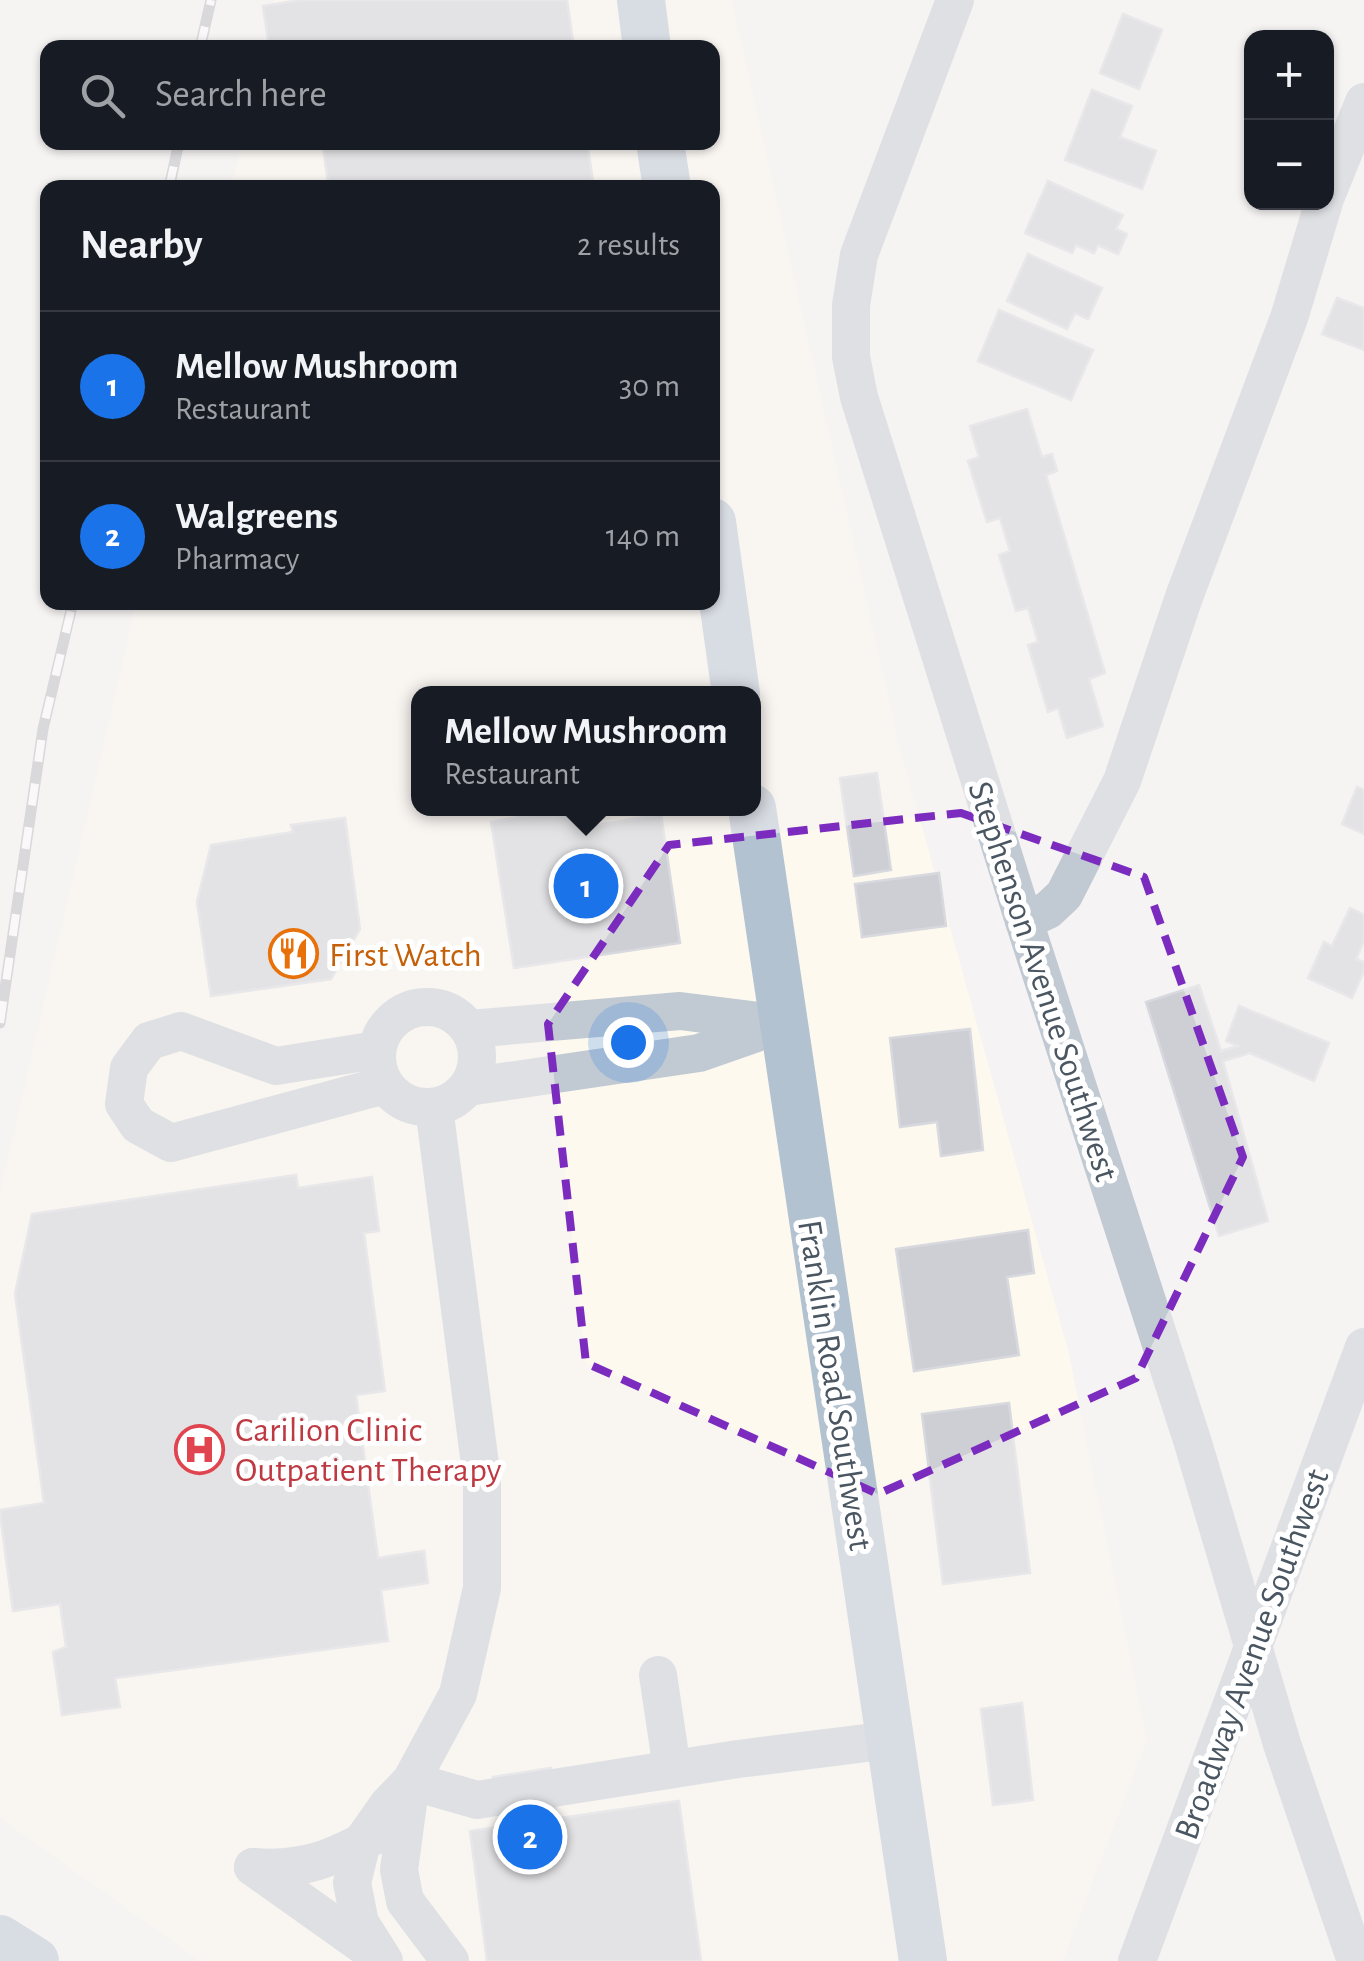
<!DOCTYPE html>
<html lang="en">
<head>
<meta charset="utf-8">
<style>
	body { margin:0; font-family:"Alegreya Sans",sans-serif; background:#20242c; color:#f1f3f6 }
	.controls { position:absolute; right:30px; top:30px; display:grid; overflow:hidden; border-radius:20px; box-shadow:0 2px 8px #0004 }
	.controls button { width:90px; height:90px; display:grid; place-items:center; padding:0; border:0; border-bottom:2px solid #363941; background:#171b24; color:#f1f3f6; font:50px sans-serif }
	.you { position:absolute; left:628px; top:1042px; width:35px; height:35px; margin:-25px; border:8px solid #fff; border-radius:50%; background:#1a73e8; box-shadow:0 0 0 15px #1a73e833 }
	.badge { display:grid; place-items:center; width:65px; height:65px; border-radius:50%; background:#1a73e8; color:#fff; font-size:32px; font-weight:700 }
	.pin { position:absolute; translate:-50% -50%; border:5px solid #fff; box-shadow:0 2px 10px #0006 }
	.popup { position:absolute; left:411px; top:686px; width:350px; height:130px; box-sizing:border-box; display:grid; place-content:center; border-radius:20px; background:#171b24; filter:drop-shadow(0 2px 8px #0005); font-size:32px; white-space:nowrap; color:#9ea1a6 }
	.popup b { font-size:38px; color:#f1f3f6 }
	.popup::after { content:''; position:absolute; left:50%; top:100%; margin-left:-20px; border:20px solid transparent; border-top-color:#171b24 }
	.list { margin:0; padding:0; list-style:none }
	h2 { display:flex; justify-content:space-between; align-items:center; height:130px; margin:0; padding:0 40px; font-size:42px }
	h2 small { font-size:32px; font-weight:400; color:#9ea1a6 }
	.list li { display:grid; grid-template-columns:65px 1fr auto; gap:30px; align-items:center; box-sizing:border-box; height:150px; padding:0 40px; border-top:2px solid #363941 }
	.list b { display:block; font-size:38px; white-space:nowrap }
	.list p { margin:0; font-size:32px; white-space:nowrap; color:#9ea1a6 }
	.list em { font-size:32px; font-style:normal; color:#9ea1a6 }
	.icon { flex:none; width:55px; height:55px; fill:none; stroke:currentColor; stroke-width:2; stroke-linecap:round; stroke-linejoin:round }
	.map { position:relative; flex:none; width:1364px; height:1961px; overflow:hidden }
	.search { position:absolute; background:#171b24; box-shadow:0 2px 8px #0004; left:40px; top:40px; width:680px; height:110px; display:flex; align-items:center; gap:25px; box-sizing:border-box; padding:0 35px; border-radius:20px; color:#9ea1a6; font-size:38px }
	.panel { position:absolute; background:#171b24; box-shadow:0 2px 8px #0004; left:40px; top:180px; width:680px; height:430px; border-radius:20px }
	.map>svg:first-child { display:block }
</style>
</head>
<body>
<div class="map">
<svg width="1364" height="1961" viewBox="0 0 1364 1961">
	<rect width="100%" height="100%" fill="#f5f3f3"/>
	<path fill="#fdf9ef" fill-rule="evenodd" d="M 274,0 L 732,0 L 900,748 L 1069,1354 L 1147,1740 L 1063,1961 L 200,1961 L 0,1818 L 0,1191 L 136,603 L 712,602 L 712,188 L 231,187 L 242,143 L 712,142 L 712,48 L 264,47 ZM 418,694 L 754,694 L 754,808 L 418,808 Z"/>
	<g fill="#cdcfd5" stroke="#d7d9de" stroke-width="2.5">
		<polygon points="301,0 567,0 574,48 269,48 263,6"/>
		<polygon points="1123,14 1162,30 1139,89 1100,73"/>
		<polygon points="1092,90 1132,106 1120,137 1156,151 1142,189 1065,160"/>
		<polygon points="322,142 587,142 594,188 329,188"/>
		<polygon points="1048,181 1123,215 1116,229 1127,234 1118,254 1098,245 1094,253 1076,245 1072,253 1025,233"/>
		<polygon points="1028,254 1102,288 1088,319 1075,313 1067,329 1007,301"/>
		<polygon points="1337,298 1364,308 1364,350 1322,334"/>
		<polygon points="999,310 1093,350 1071,400 978,361"/>
		<polygon points="1027,409 1042,457 1052,454 1057,471 1046,475 1105,673 1089,679 1103,726 1067,738 1058,708 1048,712 1028,645 1038,642 1028,608 1016,611 999,555 1010,551 1000,518 987,522 968,461 979,457 970,426"/>
		<polygon points="877,773 891,870 854,876 840,778"/>
		<polygon points="1357,787 1364,790 1364,834 1342,824"/>
		<polygon points="570,808 578,808 581,828 661,814 680,943 514,968 491,822"/>
		<polygon points="345,818 360,929 331,979 211,996 197,902 211,845 293,832 291,825"/>
		<polygon points="939,873 946,926 862,937 855,884"/>
		<polygon points="1350,908 1364,915 1364,941 1356,959 1364,962 1364,971 1352,998 1308,978 1324,942 1332,946"/>
		<polygon points="1199,985 1221,1051 1238,1046 1226,1041 1239,1006 1329,1043 1314,1081 1250,1053 1223,1061 1268,1221 1219,1236 1146,1002"/>
		<polygon points="970,1029 983,1150 941,1156 937,1122 900,1127 890,1038"/>
		<polygon points="296,1175 298,1188 372,1177 379,1231 364,1233 385,1391 356,1395 378,1558 424,1551 428,1583 381,1590 388,1641 115,1678 120,1707 62,1715 53,1652 66,1647 60,1604 13,1611 0,1514 0,1510 44,1503 15,1294 32,1214"/>
		<polygon points="1028,1230 1034,1273 1007,1277 1019,1355 914,1371 896,1249"/>
		<polygon points="1009,1403 1030,1573 943,1584 922,1414"/>
		<polygon points="1022,1703 1033,1800 993,1805 981,1709"/>
		<polygon points="551,1768 557,1819 501,1827 493,1777"/>
		<polygon points="679,1801 701,1961 487,1961 470,1831"/>
	</g>
	<g fill="none" stroke-linecap="round" stroke-linejoin="round">
		<g stroke="#c1cad2" stroke-width="38">
			<polyline points="955,0 859,255 851,305 851,357 859,397 1024,921 1193,1443 1282,1744 1356,1961"/>
			<polyline points="1326,196 1364,102"/>
			<polyline points="1024,921 1048,910 1064,895 1122,781 1184,597 1289,318 1324,202"/>
			<circle cx="427" cy="1057" r="50"/>
			<polyline points="470,1029 680,1011 774,1023"/>
			<polyline points="377,1050 276,1066 181,1031 149,1041 129,1068 124,1104 138,1125 171,1143 385,1085"/>
			<polyline points="468,1087 699,1053 782,1024"/>
			<polyline points="658,1675 672,1769"/>
			<polyline points="411,1781 477,1800 738,1759 890,1740"/>
			<polyline points="411,1781 399,1870 405,1901 450,1961"/>
			<path d="M 253,1867 C 306,1871 332,1858 378,1834"/>
			<polyline points="253,1867 374,1953"/>
			<polyline points="384,1961 360,1923 352,1883 362,1842 388,1805 411,1781 458,1694 482,1588 482,1480 434,1107"/>
			<polyline points="1137,1961 1364,1347"/>
		</g>
		<g stroke="#b3c2d1" stroke-width="48">
			<polyline points="641,0 647,48"/>
			<polyline points="660,142 667,188"/>
			<polyline points="712,522 736,694"/>
			<polyline points="752,808 923,1961"/>
			<polyline points="0,1939 35,1961"/>
		</g>
		<defs>
			<g id="rail">
				<polyline points="200,48 211,0"/>
				<polyline points="169,188 179,142"/>
				<polyline points="0,1023 43,729 73,602"/>
			</g>
		</defs>
		<use href="#rail" stroke="#b5b8bd" stroke-width="11"/>
		<use href="#rail" stroke="#fff" stroke-width="8" stroke-dasharray="22" stroke-linecap="butt"/>
	</g>
	<path d="M0 0H1364V1961H0ZM 961,813 L 1144,877 L 1243,1157 L 1136,1378 L 878,1494 L 586,1363 L 548,1024 L 669,845 Z" fill="#f5f3f3" fill-opacity=".55" fill-rule="evenodd"/>
	<path fill="none" stroke="#7b2cbf" stroke-width="8" stroke-dasharray="20 12" stroke-linejoin="round" d="M 961,813 L 1144,877 L 1243,1157 L 1136,1378 L 878,1494 L 586,1363 L 548,1024 L 669,845 Z"/>
	<defs>
		<symbol id="restaurant-ring" viewBox="-11 -11 22 22"><circle r="9.5" fill="#fff" stroke="#e8710a" stroke-width="1.5"/><path d="M-5-6h1v4h1v-4h1v4h1v-4h1v5L-1.5 .5V6h-2V.5L-5-1ZM5-6V6H3V1.5H1.5Q1.5-4 5-6Z" fill="#e8710a"/></symbol>
		<symbol id="hospital-ring" viewBox="-11 -11 22 22"><circle r="9.5" fill="#fff" stroke="#e0444e" stroke-width="1.5"/><path d="M-5-5h3v3.5h4V-5h3V5h-3V1.5h-4V5h-3Z" fill="#e0444e"/></symbol>
	</defs>
	<g fill-rule="evenodd">
		<use href="#restaurant-ring" x="266" y="926" width="55" height="55"/>
		<use href="#hospital-ring" x="172" y="1422" width="55" height="55"/>
	</g>
	<g text-anchor="middle" stroke-width="10" stroke-linejoin="round" paint-order="stroke">
		<g font-size="35" fill="#c56008" stroke="#fff" text-anchor="start">
			<text x="329" y="966">First Watch</text>
		</g>
		<g font-size="35" fill="#4a5661" stroke="#fff">
			<text transform="translate(1044 981) rotate(72)" y="12">Stephenson Avenue Southwest</text>
			<text transform="translate(836 1385) rotate(81)" y="12">Franklin Road Southwest</text>
			<text transform="translate(1251 1654) rotate(-70)" y="12">Broadway Avenue Southwest</text>
		</g>
		<g font-size="35" fill="#be3a42" stroke="#fff" text-anchor="start">
			<text x="235" y="1441">Carilion Clinic<tspan x="235" dy="40">Outpatient Therapy</tspan></text>
		</g>
	</g>
</svg>
<div class="controls">
<button>+</button>
<button>−</button>
</div>
<div class="you"></div>
<div class="pin badge" style="left:586px;top:886px">1</div>
<div class="popup"><b>Mellow Mushroom</b>Restaurant</div>
<div class="pin badge" style="left:530px;top:1837px">2</div>
<div class="search"><svg class="icon" aria-label="search" viewBox="0 0 24 24"><circle cx="10" cy="10" r="6"/><path d="M15 15l6 6"/></svg>Search here</div>
<section class="panel">
<h2>Nearby<small>2 results</small></h2>
<ul class="list">
<li><span class="badge">1</span><div><b>Mellow Mushroom</b><p>Restaurant</p></div><em>30 m</em></li>
<li><span class="badge">2</span><div><b>Walgreens</b><p>Pharmacy</p></div><em>140 m</em></li>
</ul>
</section>
</div>
</body>
</html>
